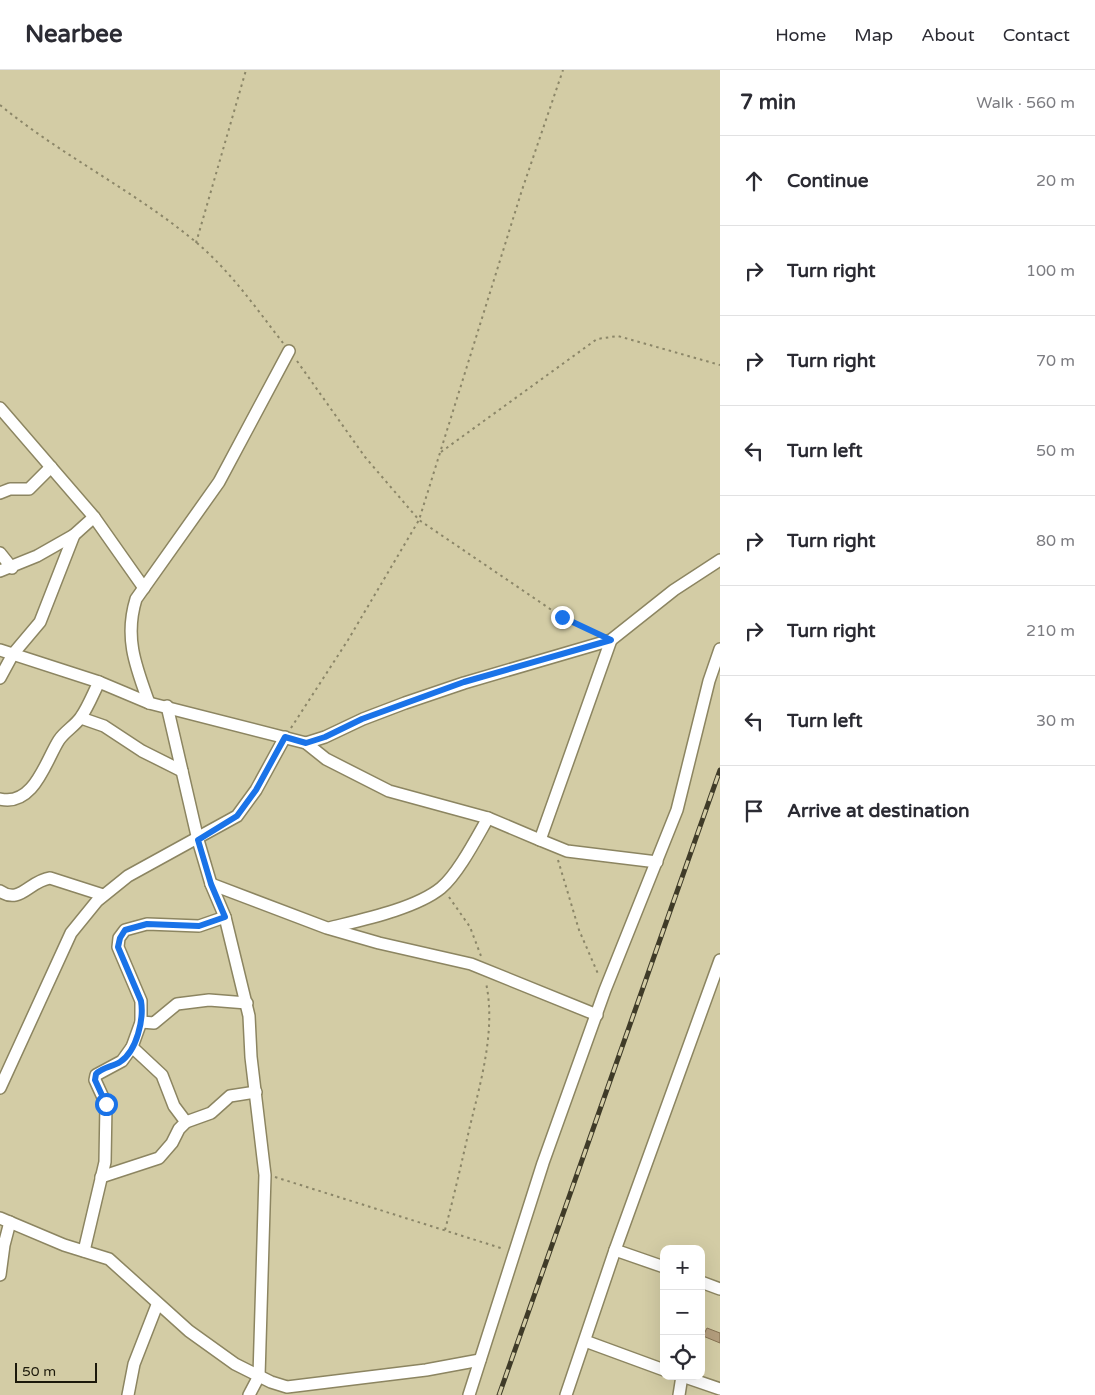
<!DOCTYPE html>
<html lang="en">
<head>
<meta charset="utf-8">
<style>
	body { margin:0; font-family:"Varela Round",sans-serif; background:#f2f2f3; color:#2b2b33 }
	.controls { position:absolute; right:15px; bottom:15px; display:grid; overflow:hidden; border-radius:10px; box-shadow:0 5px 20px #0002 }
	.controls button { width:45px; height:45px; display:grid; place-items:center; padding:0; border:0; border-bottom:1px solid #e1e1e2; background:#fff; color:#2b2b33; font:25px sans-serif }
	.scale { position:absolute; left:15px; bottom:12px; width:82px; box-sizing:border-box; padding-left:5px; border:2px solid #1c190b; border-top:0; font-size:14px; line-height:18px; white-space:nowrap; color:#1c190b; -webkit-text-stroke:4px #d3cca5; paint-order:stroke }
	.stop { position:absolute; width:15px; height:15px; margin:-11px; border:4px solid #1a73e8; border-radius:50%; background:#fff }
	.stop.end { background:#1a73e8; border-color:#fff; box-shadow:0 1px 5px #0008 }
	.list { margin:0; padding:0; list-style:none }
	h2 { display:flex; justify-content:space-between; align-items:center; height:65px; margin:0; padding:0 20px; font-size:21px }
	h2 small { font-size:16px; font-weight:400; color:#7c7c81 }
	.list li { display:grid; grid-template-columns:32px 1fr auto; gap:15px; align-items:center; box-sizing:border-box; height:90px; padding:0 20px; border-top:1px solid #e1e1e2 }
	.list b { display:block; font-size:19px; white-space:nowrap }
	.list em { font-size:16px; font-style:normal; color:#7c7c81 }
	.icon { flex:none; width:28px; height:28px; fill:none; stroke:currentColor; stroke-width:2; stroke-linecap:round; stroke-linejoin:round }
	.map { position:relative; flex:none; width:720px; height:1325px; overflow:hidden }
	header { display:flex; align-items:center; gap:30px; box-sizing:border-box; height:70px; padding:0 25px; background:#fff; border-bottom:1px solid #e1e1e2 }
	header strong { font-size:24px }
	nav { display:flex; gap:28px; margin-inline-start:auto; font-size:18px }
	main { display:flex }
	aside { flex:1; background:#fff }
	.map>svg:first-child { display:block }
</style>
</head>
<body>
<header>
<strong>Nearbee</strong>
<nav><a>Home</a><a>Map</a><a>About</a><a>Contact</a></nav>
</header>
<main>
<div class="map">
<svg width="720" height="1325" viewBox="0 0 720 1325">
	<rect width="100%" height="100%" fill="#d3cca5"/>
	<polygon fill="#b49e7d" stroke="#867252" points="707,1258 720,1263 720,1273 703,1266"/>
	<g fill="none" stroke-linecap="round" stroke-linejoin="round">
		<defs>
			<g id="minor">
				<polyline points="0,338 94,447 144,518"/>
				<polyline points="0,423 10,419 29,419 51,397"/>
				<polyline points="0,483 12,498"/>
				<polyline points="0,501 37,486 74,465"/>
				<polyline points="0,580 99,612 149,633 306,673 326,689 389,721 488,748 540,770 611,570"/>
				<polyline points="0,608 13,584 40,552 74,465 94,447"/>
				<path d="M 149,633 C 136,597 124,568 136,529 L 219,412 L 289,281"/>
				<polyline points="167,636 198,770 211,814 225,847 249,946 251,987 265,1105 259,1306 249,1325"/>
				<polyline points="81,648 104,656 142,681 182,701"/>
				<polyline points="306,673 325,667 363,649 405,633 464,613 611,570 674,520 720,490"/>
				<path d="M 0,729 C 34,737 46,690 59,670 C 65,661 75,656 81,647 C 88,637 93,624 99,612"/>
				<polyline points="540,770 567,781 657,792"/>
				<polyline points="211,814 327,858 379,873 471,894 597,945"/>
				<path d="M 0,821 C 20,835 29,811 50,808 L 103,825"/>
				<path d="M 329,858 C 361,850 415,839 441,818 C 458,804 477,767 488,748"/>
				<polyline points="141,952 154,953 177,934 209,930 247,933"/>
				<polyline points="132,977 162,1005 174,1036 186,1052"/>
				<polyline points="0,1018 71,863 97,831 128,806 237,746 256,720 285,667"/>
				<polyline points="101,1107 159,1088 172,1073 179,1059 186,1052 211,1043 230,1026 256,1022"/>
				<polyline points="0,1148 64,1175 109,1189 189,1261 235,1294 271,1312 287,1317 426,1300 480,1290"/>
				<polyline points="615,1180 664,1197"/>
				<polyline points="84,1181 105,1092 106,1034 95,1010 96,1005 122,991 132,977 141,952 141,931 118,877 119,868 125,860 147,854 199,856 225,847"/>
				<polyline points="0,1205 4,1175 10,1152"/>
				<polyline points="701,1212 720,1219"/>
				<polyline points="585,1271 664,1300"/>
				<polyline points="682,1306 720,1319"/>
				<polyline points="128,1325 134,1294 157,1235"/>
				<polyline points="469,1325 543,1093 605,920 677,740 709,611 720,579"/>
				<polyline points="566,1325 615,1180 720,890"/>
				<polyline points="679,1325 682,1306"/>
			</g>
		</defs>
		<use href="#minor" stroke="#8c8561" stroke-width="14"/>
		<g stroke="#8b8668" stroke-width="2" stroke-dasharray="2.5 4" stroke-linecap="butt">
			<path d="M 0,35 C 62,86 135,121 197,173 C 231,202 256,238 283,273"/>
			<polyline points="196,173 246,0"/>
			<polyline points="297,291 365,387 419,450 562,547 595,563"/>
			<polyline points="441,382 597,269 618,266 720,295"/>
			<polyline points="291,658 348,570 419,450 522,120 563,0"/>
			<polyline points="558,790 579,860 599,906"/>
			<polyline points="449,827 470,857 481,886"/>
			<polyline points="275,1107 504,1179"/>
			<path d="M 445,1160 C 454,1126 462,1091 470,1056 C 481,1011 496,959 486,913"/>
		</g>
		<use href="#minor" stroke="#fff" stroke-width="11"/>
		<defs>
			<polyline id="rail" points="499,1325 720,700"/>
		</defs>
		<use href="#rail" stroke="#3f3b28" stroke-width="5"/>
		<use href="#rail" stroke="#d3cca5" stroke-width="3" stroke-dasharray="9" stroke-linecap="butt"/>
	</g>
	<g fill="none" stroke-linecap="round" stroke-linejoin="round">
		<path stroke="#1a73e8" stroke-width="6" d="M 106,1034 L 95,1010 L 96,1004 C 103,997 112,997 120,992 C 137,981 144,949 141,931 L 118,877 L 120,868 L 125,860 L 147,854 L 199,856 L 225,847 L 211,814 L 198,770 L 237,746 L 256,720 L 285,667 L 306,673 L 325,667 L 362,649 L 464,612 L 611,570 L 562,547"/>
	</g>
</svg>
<div class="controls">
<button>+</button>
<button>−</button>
<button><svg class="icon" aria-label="locate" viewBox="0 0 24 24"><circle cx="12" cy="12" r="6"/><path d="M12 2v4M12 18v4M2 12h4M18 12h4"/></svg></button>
</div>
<div class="scale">50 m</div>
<div class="stop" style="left:106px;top:1034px"></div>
<div class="stop end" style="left:562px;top:547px"></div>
</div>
<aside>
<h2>7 min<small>Walk · 560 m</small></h2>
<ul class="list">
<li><svg class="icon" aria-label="ahead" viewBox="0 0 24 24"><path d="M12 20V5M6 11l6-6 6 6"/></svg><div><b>Continue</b></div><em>20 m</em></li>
<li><svg class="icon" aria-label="right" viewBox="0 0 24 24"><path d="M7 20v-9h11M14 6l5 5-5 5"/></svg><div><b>Turn right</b></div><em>100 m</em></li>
<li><svg class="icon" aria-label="right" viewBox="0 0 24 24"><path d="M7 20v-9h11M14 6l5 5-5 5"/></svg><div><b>Turn right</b></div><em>70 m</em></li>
<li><svg class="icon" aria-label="left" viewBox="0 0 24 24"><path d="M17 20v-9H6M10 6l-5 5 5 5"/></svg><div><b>Turn left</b></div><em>50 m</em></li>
<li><svg class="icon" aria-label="right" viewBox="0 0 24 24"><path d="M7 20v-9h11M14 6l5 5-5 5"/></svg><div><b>Turn right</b></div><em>80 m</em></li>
<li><svg class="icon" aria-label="right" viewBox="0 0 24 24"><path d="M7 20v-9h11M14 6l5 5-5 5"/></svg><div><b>Turn right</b></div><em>210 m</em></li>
<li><svg class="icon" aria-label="left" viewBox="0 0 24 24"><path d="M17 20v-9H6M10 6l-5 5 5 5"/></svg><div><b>Turn left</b></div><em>30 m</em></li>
<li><svg class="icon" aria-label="arrive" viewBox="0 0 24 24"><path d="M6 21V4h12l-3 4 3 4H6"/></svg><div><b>Arrive at destination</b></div></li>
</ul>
</aside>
</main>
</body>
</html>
